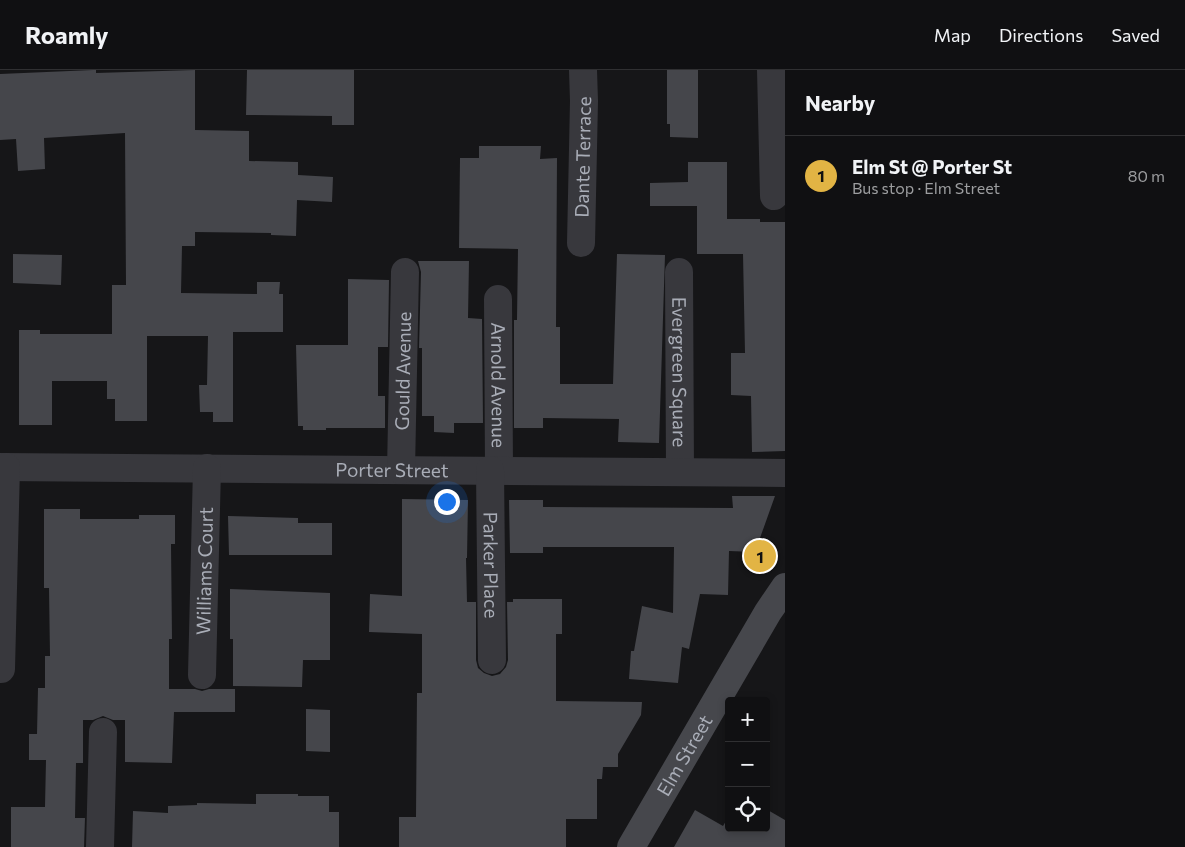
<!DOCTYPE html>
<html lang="en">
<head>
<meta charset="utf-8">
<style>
	body { margin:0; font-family:Commissioner,sans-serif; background:#1e1e20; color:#f1f3f6 }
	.controls { position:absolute; right:15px; bottom:15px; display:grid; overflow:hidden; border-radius:5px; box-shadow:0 2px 8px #0003 }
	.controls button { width:45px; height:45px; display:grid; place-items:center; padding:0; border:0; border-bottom:1px solid #303032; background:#101012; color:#f1f3f6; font:25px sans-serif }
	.you { position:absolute; left:446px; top:431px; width:18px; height:18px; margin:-12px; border:4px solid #fff; border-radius:50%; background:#1a73e8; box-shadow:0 0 0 8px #1a73e833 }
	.badge { display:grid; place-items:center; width:32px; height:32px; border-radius:50%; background:#e2b444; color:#111; font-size:16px; font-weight:700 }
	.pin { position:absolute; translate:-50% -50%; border:2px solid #fff; box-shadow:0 1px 5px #0006 }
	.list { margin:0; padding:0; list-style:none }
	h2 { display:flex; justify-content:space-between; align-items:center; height:65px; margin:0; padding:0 20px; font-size:21px }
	h2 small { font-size:16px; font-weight:400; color:#9c9d9f }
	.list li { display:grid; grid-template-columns:32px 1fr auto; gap:15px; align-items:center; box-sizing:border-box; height:80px; padding:0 20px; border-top:1px solid #303032 }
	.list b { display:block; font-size:19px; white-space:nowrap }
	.list p { margin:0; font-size:16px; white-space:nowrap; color:#9c9d9f }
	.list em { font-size:16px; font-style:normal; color:#9c9d9f }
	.icon { flex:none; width:28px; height:28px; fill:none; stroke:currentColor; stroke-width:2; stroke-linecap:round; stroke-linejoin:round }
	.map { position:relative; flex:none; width:785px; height:777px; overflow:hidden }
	header { display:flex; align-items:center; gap:30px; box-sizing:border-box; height:70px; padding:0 25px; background:#101012; border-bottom:1px solid #303032 }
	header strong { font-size:24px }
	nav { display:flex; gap:28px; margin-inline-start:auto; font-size:18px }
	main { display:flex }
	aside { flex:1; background:#101012 }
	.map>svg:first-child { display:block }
</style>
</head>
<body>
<header>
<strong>Roamly</strong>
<nav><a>Map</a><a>Directions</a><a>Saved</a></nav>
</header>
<main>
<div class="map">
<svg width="785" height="777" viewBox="0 0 785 777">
	<rect width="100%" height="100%" fill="#161618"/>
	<g fill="#45464b">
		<polygon points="93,0 96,0 96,3 195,0 195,60 249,61 249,91 298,92 298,105 333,107 332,132 297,130 296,166 271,165 271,163 195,162 195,176 182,176 181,223 257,224 257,212 280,212 279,224 283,224 283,262 233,262 233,352 213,352 213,342 200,342 199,315 207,315 208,266 147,266 147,351 115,351 115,329 107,329 107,311 52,311 52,355 19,355 19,260 40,260 40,264 112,264 112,215 126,215 125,63 44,68 45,99 18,101 16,69 0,70 0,4"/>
		<polygon points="247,0 354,0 354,55 332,55 332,46 246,45"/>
		<polygon points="667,0 698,0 698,68 670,67 670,54 667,54"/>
		<polygon points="479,76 541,76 540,89 557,88 556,257 560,257 560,314 613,314 617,184 665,185 659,373 618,372 619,349 543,348 543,358 514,358 514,250 517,250 518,179 459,178 460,88 479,88"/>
		<polygon points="688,92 727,92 727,149 760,149 760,152 785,152 785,381 752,382 751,326 731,325 731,283 745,283 743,184 697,184 697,136 650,136 650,113 688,112"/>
		<polygon points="13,184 62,185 61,215 13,213"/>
		<polygon points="418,191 469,191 468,248 482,249 483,353 454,353 454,363 434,362 434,346 422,346 422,278 419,278 421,202"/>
		<polygon points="348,209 389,210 388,277 378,277 378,326 385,326 385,358 326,358 326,360 303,360 303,356 298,356 296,275 348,275"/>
		<polygon points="732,426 775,426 755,482 729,481 728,525 700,524 689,579 682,577 678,613 629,609 631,581 634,581 642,536 673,543 674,477 543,477 543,483 510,483 509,430 543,430 543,437 733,438"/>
		<polygon points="402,429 468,430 467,488 466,488 467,532 476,532 476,590 478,598 484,603 492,606 500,604 506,597 508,590 507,532 513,532 513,529 562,529 562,564 556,564 556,631 642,632 641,645 618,684 618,697 603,697 602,709 597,709 597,749 566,749 566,777 399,777 399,747 416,747 417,623 422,623 422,564 369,562 370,524 402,526"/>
		<polygon points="44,439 80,439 80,449 139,449 139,445 175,445 175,474 171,474 172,569 169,569 169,619 195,619 202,621 209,619 235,619 235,642 174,642 172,693 125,692 125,650 113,650 103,646 93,650 83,650 83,693 76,693 75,748 85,748 84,777 11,777 11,737 45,737 46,690 29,690 29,664 37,664 38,618 45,618 45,586 50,586 49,518 44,518"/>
		<polygon points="228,446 298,448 298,453 332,453 332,485 229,485"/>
		<polygon points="230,519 330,523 330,590 303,590 302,617 233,616 233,569 230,569"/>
		<polygon points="306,639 330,640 330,682 306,681"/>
		<polygon points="256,724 298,724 298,726 329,726 329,742 339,742 339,777 132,777 133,741 168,743 168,736 197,735 197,733 256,734"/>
		<polygon points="766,739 785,750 785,777 674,777 695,740 723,756 729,746 729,758 766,758"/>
	</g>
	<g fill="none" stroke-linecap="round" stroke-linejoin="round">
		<g stroke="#38383d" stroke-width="28">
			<polyline points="771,0 774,126"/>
			<path id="s1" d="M 581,173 L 584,31 L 583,0"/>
			<path id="s2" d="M 679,202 L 680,402"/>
			<path id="s3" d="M 498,229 L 499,401"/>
			<path id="s4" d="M 0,397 L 785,403"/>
			<path id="s5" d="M 401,400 L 405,202"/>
			<path id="s6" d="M 490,400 L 492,590"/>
			<polyline points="1,599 6,397"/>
			<path id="s7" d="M 202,605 L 207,398"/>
			<polyline points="100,777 103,662"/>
		</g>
		<path stroke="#46474c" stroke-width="28" id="s8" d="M 631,777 L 768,542 L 785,517"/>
	</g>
	<g text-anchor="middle" stroke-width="4.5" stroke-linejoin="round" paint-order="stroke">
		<g font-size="19" fill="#a9adb7" stroke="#111113">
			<text dy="7" stroke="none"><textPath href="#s1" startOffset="86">Dante Terrace</textPath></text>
			<text dy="7" stroke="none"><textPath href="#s5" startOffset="99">Gould Avenue</textPath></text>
			<text dy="7" stroke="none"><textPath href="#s2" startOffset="100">Evergreen Square</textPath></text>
			<text dy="7" stroke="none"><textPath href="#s3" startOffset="86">Arnold Avenue</textPath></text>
			<text dy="7" stroke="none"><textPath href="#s4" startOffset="392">Porter Street</textPath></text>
			<text dy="7" stroke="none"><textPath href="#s6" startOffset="95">Parker Place</textPath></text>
			<text dy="7" stroke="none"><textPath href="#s7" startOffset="104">Williams Court</textPath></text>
			<text dy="7" stroke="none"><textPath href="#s8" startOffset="106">Elm Street</textPath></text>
		</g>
	</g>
</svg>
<div class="controls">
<button>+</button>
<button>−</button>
<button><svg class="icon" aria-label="locate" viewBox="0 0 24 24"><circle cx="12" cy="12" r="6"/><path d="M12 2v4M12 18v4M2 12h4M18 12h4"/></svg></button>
</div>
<div class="you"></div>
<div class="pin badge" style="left:760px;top:486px">1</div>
</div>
<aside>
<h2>Nearby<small></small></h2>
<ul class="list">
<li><span class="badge">1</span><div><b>Elm St @ Porter St</b><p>Bus stop · Elm Street</p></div><em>80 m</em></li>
</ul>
</aside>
</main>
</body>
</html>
